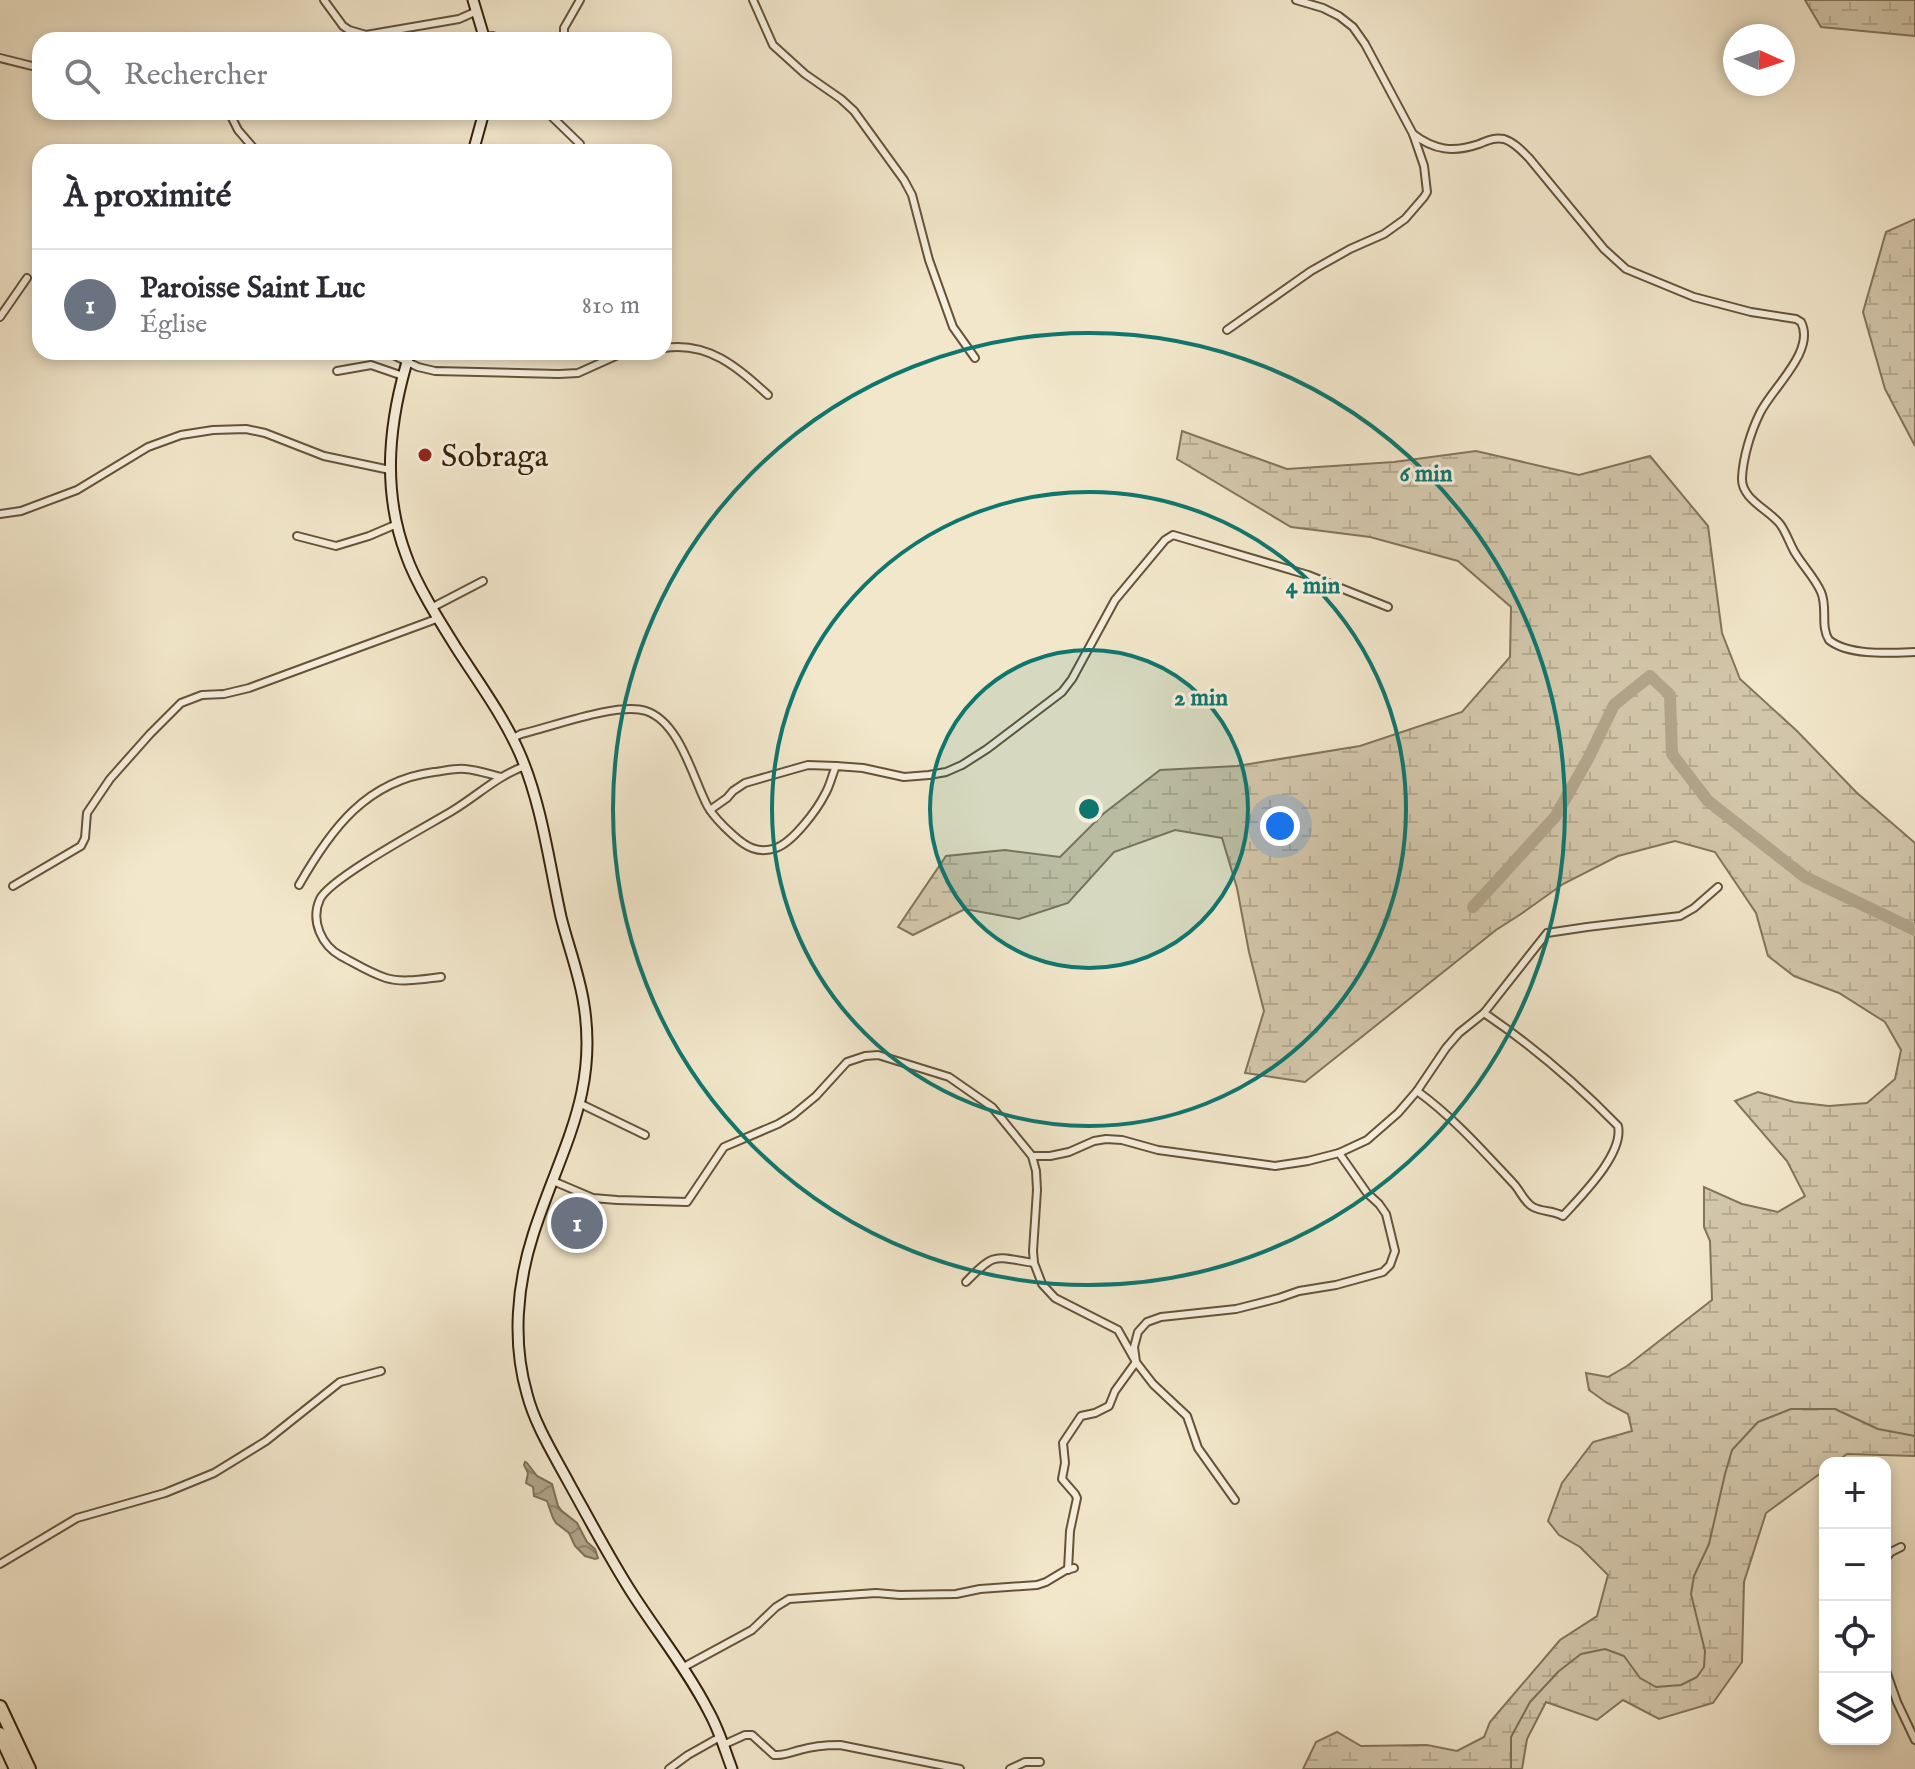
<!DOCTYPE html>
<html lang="fr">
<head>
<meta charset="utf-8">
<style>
	body { margin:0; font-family:"IM FELL English",serif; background:#f2f2f3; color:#2b2b33 }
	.controls { position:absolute; right:24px; bottom:24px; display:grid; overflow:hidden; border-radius:16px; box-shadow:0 4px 12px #0003 }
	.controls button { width:72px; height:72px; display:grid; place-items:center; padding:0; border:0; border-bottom:2px solid #e1e1e2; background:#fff; color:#2b2b33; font:40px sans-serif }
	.compass { position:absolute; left:1723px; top:24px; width:72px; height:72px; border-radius:50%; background:#fff; box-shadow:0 4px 12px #0003; rotate:93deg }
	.you { position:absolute; left:1280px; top:826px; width:28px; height:28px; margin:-20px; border:6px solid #fff; border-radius:50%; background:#1a73e8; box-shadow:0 0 0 12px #1a73e833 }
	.badge { display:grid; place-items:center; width:52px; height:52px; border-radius:50%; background:#8f2418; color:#fff; font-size:26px; font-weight:700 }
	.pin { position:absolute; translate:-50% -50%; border:4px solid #fff; box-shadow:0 2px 8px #0006 }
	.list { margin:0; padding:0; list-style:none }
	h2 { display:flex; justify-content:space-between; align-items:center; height:104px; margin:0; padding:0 32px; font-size:34px }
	h2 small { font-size:26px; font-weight:400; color:#7c7c81 }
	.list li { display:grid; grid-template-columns:52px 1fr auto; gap:24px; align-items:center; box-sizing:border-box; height:112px; padding:0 32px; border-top:2px solid #e1e1e2 }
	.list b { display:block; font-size:30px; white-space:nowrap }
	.list p { margin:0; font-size:26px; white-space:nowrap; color:#7c7c81 }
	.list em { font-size:26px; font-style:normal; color:#7c7c81 }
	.icon { flex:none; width:44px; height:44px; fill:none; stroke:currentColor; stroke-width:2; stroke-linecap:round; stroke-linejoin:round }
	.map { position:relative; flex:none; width:1915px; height:1769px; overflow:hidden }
	.search { position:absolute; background:#fff; box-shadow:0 4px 12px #0003; left:32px; top:32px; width:640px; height:88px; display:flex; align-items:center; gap:20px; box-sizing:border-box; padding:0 28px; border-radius:24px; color:#7c7c81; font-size:30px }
	.panel { position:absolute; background:#fff; box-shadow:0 4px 12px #0003; left:32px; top:144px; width:640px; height:216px; border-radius:24px }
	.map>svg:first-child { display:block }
</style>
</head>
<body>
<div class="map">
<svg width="1915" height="1769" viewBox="0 0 1915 1769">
	<defs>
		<pattern id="wetland-marsh" width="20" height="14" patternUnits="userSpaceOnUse" patternTransform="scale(2)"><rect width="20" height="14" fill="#d2c6aa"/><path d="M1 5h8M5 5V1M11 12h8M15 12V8" fill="none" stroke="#b5aa91"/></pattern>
		<pattern id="water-waves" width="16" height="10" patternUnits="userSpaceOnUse" patternTransform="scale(2)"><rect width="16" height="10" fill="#b1a489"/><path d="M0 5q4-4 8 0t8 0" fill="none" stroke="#91856e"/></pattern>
	</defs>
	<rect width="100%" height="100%" fill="#f2e7cb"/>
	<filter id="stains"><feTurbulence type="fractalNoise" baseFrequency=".0025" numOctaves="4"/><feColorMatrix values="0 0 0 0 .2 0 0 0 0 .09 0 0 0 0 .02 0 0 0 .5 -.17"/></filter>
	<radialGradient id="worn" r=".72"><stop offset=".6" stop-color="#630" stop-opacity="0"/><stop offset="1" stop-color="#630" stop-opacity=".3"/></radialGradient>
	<g fill="url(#wetland-marsh)" stroke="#83745a" stroke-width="2">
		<polygon points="1805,0 1915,0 1915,36 1821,27"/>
		<polygon points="1915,219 1915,446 1885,389 1863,312 1886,232"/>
		<polygon points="1182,431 1287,469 1394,462 1476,451 1579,475 1650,456 1708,526 1722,633 1740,679 1797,731 1856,792 1915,843 1915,1456 1847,1454 1835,1463 1825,1463 1825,1470 1766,1513 1744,1582 1742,1662 1713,1703 1659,1719 1623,1700 1597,1720 1546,1702 1527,1739 1522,1769 1303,1769 1316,1742 1337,1732 1361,1746 1427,1745 1457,1751 1484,1737 1490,1722 1560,1640 1597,1616 1608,1575 1580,1547 1559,1535 1548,1521 1562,1483 1593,1442 1632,1431 1628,1414 1607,1403 1589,1390 1586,1373 1608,1377 1627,1366 1712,1300 1710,1241 1704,1227 1704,1187 1742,1204 1778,1212 1805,1196 1787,1161 1735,1101 1758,1092 1794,1102 1829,1106 1867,1103 1895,1079 1901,1050 1885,1022 1839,993 1794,976 1768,956 1756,913 1715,852 1675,841 1618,856 1563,884 1521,914 1496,930 1305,1082 1245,1073 1264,1011 1249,952 1237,888 1222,838 1175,830 1114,852 1068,903 1019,919 965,909 913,935 898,927 946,856 1005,850 1060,857 1103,814 1160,770 1237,766 1360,746 1462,712 1510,657 1511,607 1458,561 1370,537 1291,527 1177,459"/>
	</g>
	<polygon fill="url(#water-waves)" stroke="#7f7056" stroke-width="2" points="525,1462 527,1463 537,1476 552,1484 558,1506 562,1511 577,1523 587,1542 595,1549 598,1558 595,1559 585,1556 575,1546 569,1533 556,1523 553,1518 547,1501 534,1496 533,1487 526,1483 528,1473 524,1465"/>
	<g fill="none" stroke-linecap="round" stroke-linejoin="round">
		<polyline stroke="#7f7056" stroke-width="2" points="1511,1769 1511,1737 1530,1702 1559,1671 1581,1654 1605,1649 1624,1656 1640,1678 1656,1687 1681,1685 1697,1677 1704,1667 1705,1651 1691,1594 1694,1576 1709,1544 1725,1474 1732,1450 1758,1422 1791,1409 1835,1409 1878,1429 1915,1436"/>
		<polyline stroke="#b1a489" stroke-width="12" points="1473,907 1555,817 1588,759 1614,705 1650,676 1670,695 1672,754 1708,801 1805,877 1915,930"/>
		<defs>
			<g id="street">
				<polyline points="324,0 343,26 349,30 366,35 459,19 477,11"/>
				<polyline points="753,0 773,45 805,74 841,99 854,111 904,180 912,195 929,260 953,327 975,358"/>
				<polyline points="485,37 493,36 495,40"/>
				<polyline points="564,40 564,28 580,0"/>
				<polyline points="0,58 40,68"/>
				<polyline points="229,112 238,130 257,152"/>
				<polyline points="547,112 580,144"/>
				<path d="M 1413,134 C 1434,150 1453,153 1479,144 C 1487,141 1494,137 1504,139 C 1514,142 1522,151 1529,158 L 1604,249 L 1626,269 L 1694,297 L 1751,312 L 1796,319 L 1801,322 C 1816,351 1772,388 1760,413 C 1751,431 1743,457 1742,478 C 1741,499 1768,509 1780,524 C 1786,532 1789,542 1794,551 C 1802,565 1815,578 1821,592 C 1828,608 1820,626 1829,640 C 1849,656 1890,653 1915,652"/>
				<polyline points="0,317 27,278"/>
				<polyline points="1227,330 1311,271 1350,249 1384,234 1405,219 1424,197 1427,192 1424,166 1413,134 1365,44 1353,27 1339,16 1323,8 1296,0"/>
				<path d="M 664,348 C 708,341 737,367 768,395"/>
				<polyline points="387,352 418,367 435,371 559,374 578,373 618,355 637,352"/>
				<polyline points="337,371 371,365 403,376"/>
				<polyline points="0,514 21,511 77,490 148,447 181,435 213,430 246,429 265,433 324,456 390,470"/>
				<polyline points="297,536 336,546 369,536 397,524"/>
				<polyline points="433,607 483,581"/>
				<path d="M 513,738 L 521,734 C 552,727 617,702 646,711 C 680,722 693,779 708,807 C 714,817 724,827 733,835 C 746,847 758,854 776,848 C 793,842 817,810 825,794 C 830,786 832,775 836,766 L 863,768 L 904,777 L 929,775 L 946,772 L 962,765 L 987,749 L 1062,692 L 1072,679 L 1115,600 L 1165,540 L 1173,535 L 1308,575 L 1388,607"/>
				<polyline points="710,810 727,798 733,791 745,783 808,765 836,766"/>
				<path d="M 299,885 C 331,829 366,781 434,772 C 444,771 455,768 465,769 C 477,770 489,774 501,777"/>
				<polyline points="13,886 81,846 85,838 87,813 110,779 150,734 181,703 202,695 224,694 249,688 439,618"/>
				<path d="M 441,977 C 423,979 403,983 386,978 C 370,973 356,964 341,956 C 322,946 310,921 320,899 C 330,878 427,826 452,811 C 477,796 497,776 525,766"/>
				<path d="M 1417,1091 C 1453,1117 1483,1151 1513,1183 C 1520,1190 1524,1202 1533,1207 C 1542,1212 1552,1210 1563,1216 C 1581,1196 1624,1154 1618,1126 C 1577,1084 1533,1046 1484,1013"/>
				<polyline points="581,1104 645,1135"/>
				<polyline points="1032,1156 1050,1156 1069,1152 1094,1141 1106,1139 1122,1140 1158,1150 1275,1166 1308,1161 1339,1153 1367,1140 1398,1113 1417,1091 1446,1048 1459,1033 1484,1013 1547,933 1587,927 1680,916 1694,908 1718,887"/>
				<polyline points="553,1181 593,1198 617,1200 687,1202 724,1147 778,1124 793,1115 816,1096 847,1062 865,1056 878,1055 949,1077 992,1107 1032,1156 1036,1171 1037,1190 1033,1251 1034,1263 1042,1284 1055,1298 1118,1330 1136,1362 1153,1384 1187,1416 1198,1448 1235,1500"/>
				<path d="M 966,1282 C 996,1251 994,1257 1034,1263"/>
				<polyline points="1885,1559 1891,1552 1901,1547"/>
				<polyline points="0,1564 77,1518 165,1493 214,1473 266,1441 340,1382 381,1371"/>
				<polyline points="1068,1570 1070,1531 1077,1498 1075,1494 1062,1479 1065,1463 1063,1443 1081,1416 1095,1413 1109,1406 1115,1391 1136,1362 1134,1347 1138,1332 1147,1322 1161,1317 1236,1309 1279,1298 1299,1291 1336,1285 1383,1272 1390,1265 1395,1251 1386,1214 1379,1204 1367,1193 1339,1153"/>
				<polyline points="682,1668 752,1630 776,1607 789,1599 876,1593 900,1595 956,1594 980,1589 1037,1585 1046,1582 1066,1570 1074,1568"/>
				<polyline points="1885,1668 1897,1702 1915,1740"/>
				<path d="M 723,1745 L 745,1735 L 752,1735 L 774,1755 C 784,1756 791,1752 800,1750 C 813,1746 827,1745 840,1745 L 960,1769"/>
				<polyline points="669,1769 688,1755 720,1737"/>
				<polyline points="1010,1769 1025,1762 1040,1762"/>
			</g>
			<g id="secondary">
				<polyline points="473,0 485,40"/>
				<polyline points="473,152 484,112"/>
				<path d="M 410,352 C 389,419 381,488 406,555 C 416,584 440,622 457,649 C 479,683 504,717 520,754 C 542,805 549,863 561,917 C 568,945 578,971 583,999 C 600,1093 560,1150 533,1235 C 517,1285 512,1342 527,1394 C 535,1425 554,1455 569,1483 C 589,1519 608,1555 630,1590 C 656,1631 687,1669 709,1712 C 719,1730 725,1750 732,1769"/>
			</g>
			<g id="highway">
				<polyline points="0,1707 29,1769"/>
				<polyline points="0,1734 16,1769"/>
			</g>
		</defs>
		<use href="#street" stroke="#64533a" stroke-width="10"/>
		<use href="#secondary" stroke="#34220a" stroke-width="13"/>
		<use href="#highway" stroke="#34220a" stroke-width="16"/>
		<use href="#street" stroke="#f7efdd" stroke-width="6"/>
		<use href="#secondary" stroke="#f7efdd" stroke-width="9"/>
		<use href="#highway" stroke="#f2e7cb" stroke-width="12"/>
	</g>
	<circle cx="1089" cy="809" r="159" fill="#0f766e" fill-opacity=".12"/>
	<g fill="none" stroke="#0f766e" stroke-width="4">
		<circle cx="1089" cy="809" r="159"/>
		<circle cx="1089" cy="809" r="317"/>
		<circle cx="1089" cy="809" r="476"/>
	</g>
	<circle fill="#8f2418" stroke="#f7efdd" stroke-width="3" cx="425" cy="455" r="8"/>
	<g text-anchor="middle" stroke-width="6" stroke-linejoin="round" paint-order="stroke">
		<g font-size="32" fill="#34220a" stroke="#f7efdd" text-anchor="start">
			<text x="441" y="466">Sobraga</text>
		</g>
	</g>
	<circle cx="1089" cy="809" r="12" fill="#0f766e" stroke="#f7efdd" stroke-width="4"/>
	<g font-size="24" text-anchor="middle" font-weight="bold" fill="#0f766e" stroke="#f7efdd" stroke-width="6" stroke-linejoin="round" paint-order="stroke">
		<text x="1426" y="481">6 min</text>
		<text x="1313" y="593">4 min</text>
		<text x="1201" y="705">2 min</text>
	</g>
	<rect width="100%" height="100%" filter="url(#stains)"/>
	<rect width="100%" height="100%" fill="url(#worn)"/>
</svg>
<div class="controls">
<button>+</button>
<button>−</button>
<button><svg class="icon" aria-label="locate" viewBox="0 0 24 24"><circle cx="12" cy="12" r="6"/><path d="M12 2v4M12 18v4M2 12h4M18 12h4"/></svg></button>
<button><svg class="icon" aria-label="layers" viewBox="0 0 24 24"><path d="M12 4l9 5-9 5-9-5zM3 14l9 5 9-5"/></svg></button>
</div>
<svg class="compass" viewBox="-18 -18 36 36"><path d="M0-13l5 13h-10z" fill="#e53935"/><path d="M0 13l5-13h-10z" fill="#7c7c81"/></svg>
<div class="you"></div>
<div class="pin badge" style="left:577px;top:1223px;background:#6b7280">1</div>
<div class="search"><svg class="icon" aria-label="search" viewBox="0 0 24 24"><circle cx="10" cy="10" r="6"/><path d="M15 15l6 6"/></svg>Rechercher</div>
<section class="panel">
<h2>À proximité<small></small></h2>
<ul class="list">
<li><span class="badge" style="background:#6b7280">1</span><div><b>Paroisse Saint Luc</b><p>Église</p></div><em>810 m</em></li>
</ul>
</section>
</div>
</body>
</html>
